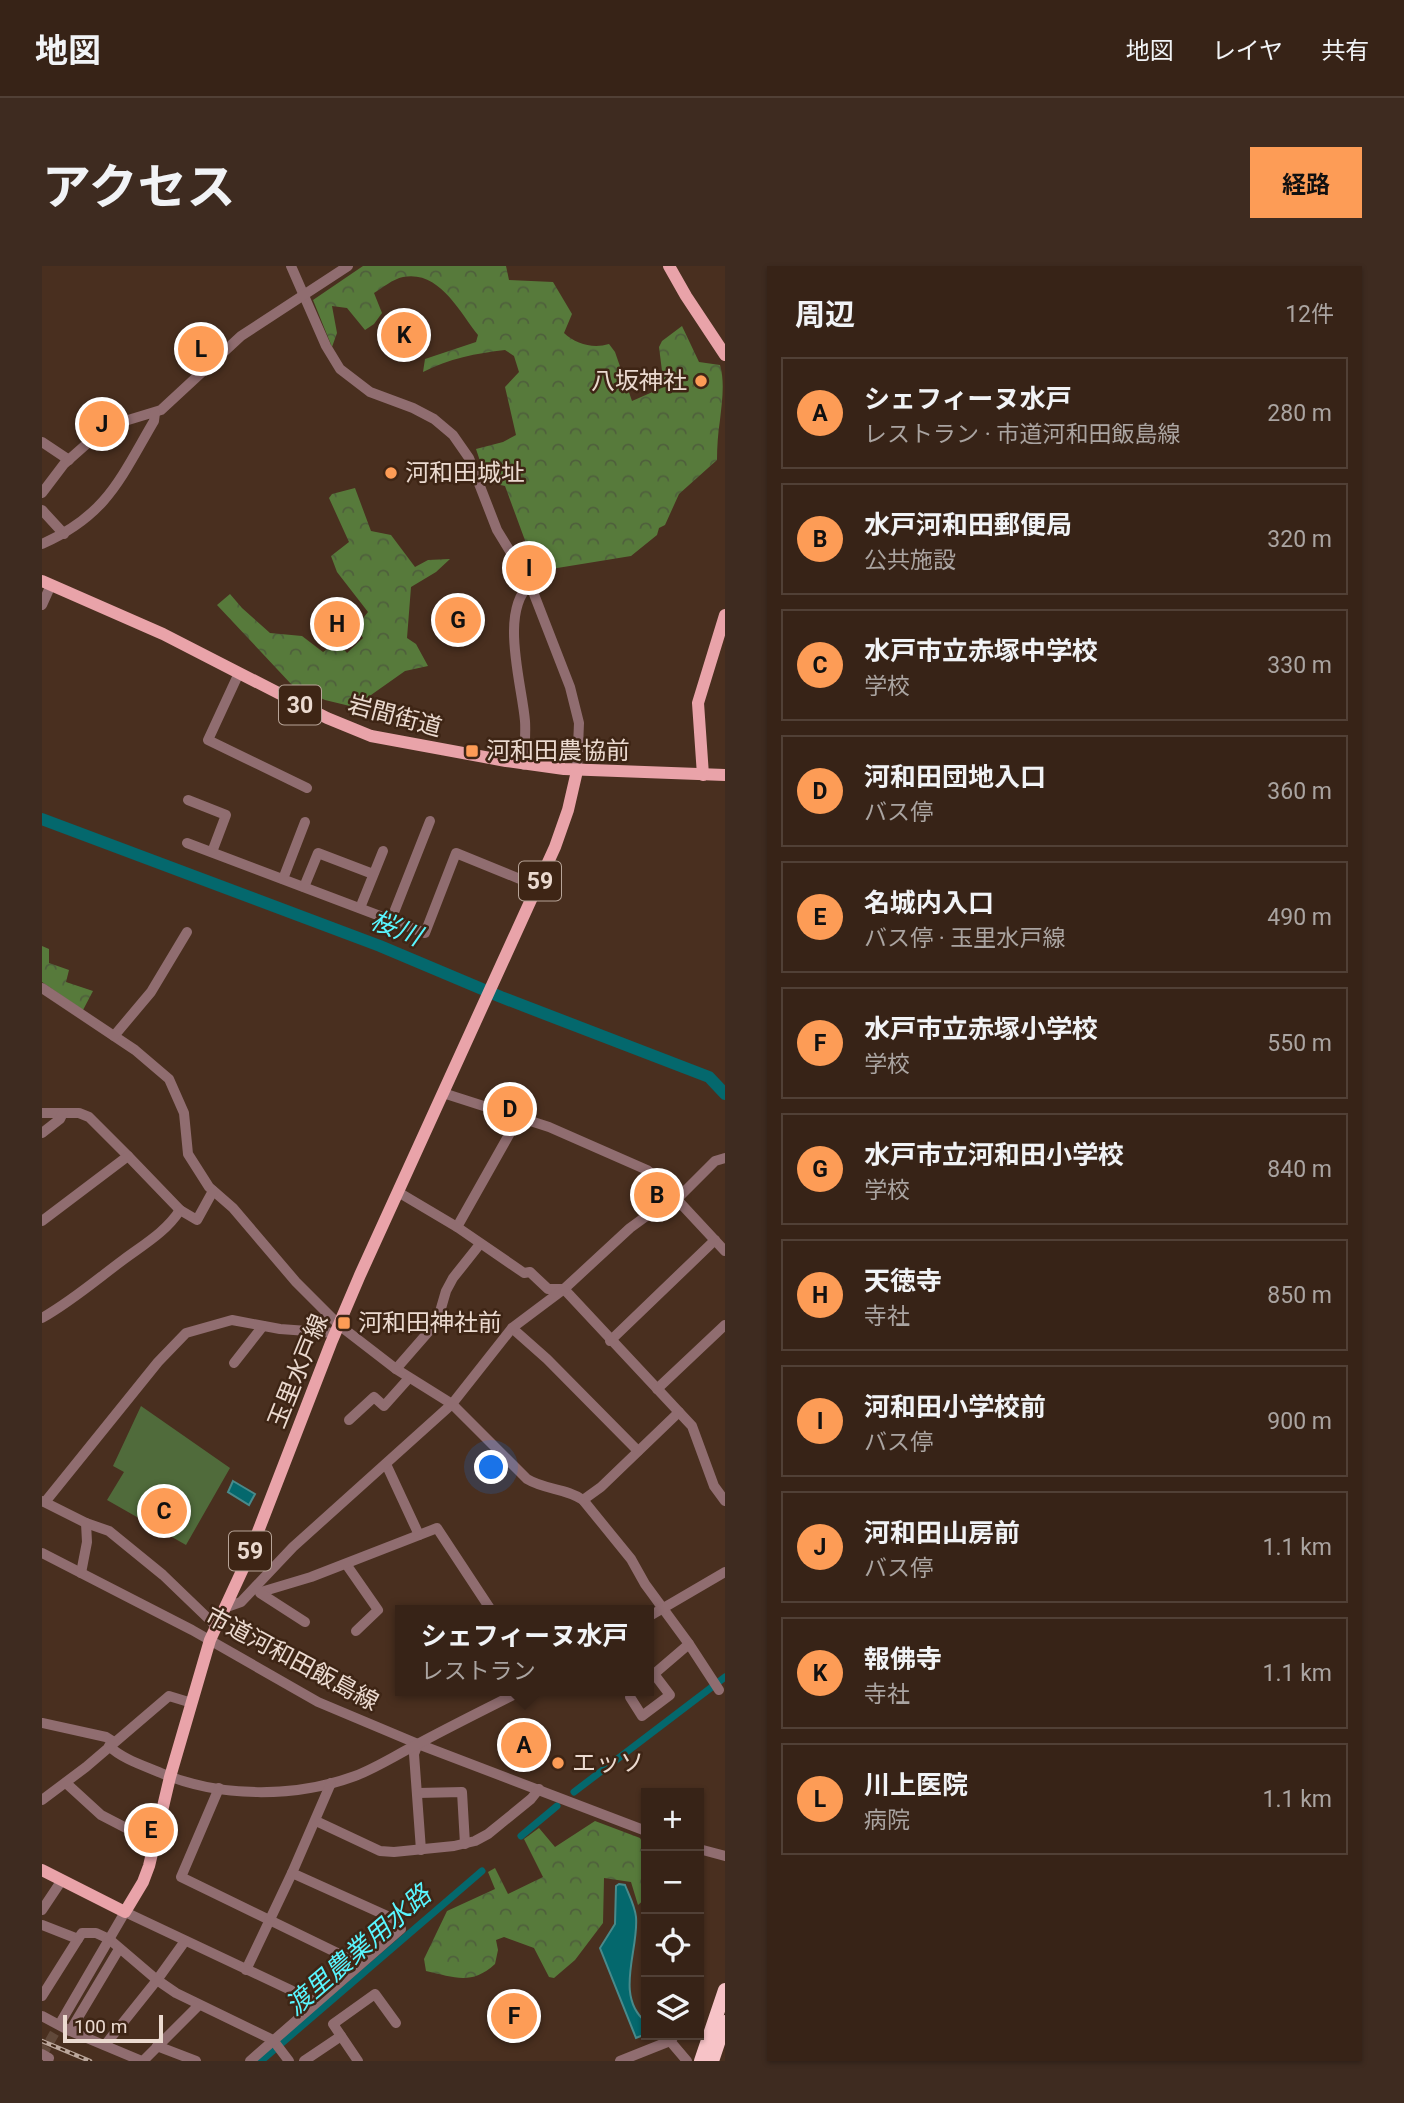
<!DOCTYPE html>
<html lang="ja">
<head>
<meta charset="utf-8">
<style>
	body { margin:0; font-family:Roboto,"Noto Sans JP",sans-serif; background:#3e2b20; color:#f1f3f6 }
	.controls { position:absolute; right:21px; bottom:21px; display:grid; overflow:hidden; border-radius:0px; box-shadow:0 2px 5px #0004 }
	.controls button { width:63px; height:63px; display:grid; place-items:center; padding:0; border:0; border-bottom:2px solid #514036; background:#372317; color:#f1f3f6; font:35px sans-serif }
	.scale { position:absolute; left:21px; bottom:18px; width:100px; box-sizing:border-box; padding-left:7px; border:4px solid #ebdad0; border-top:0; font-size:19px; line-height:24px; white-space:nowrap; color:#ebdad0; -webkit-text-stroke:5px #3e2515; paint-order:stroke }
	.you { position:absolute; left:450px; top:1202px; width:24px; height:24px; margin:-18px; border:5px solid #fff; border-radius:50%; background:#1a73e8; box-shadow:0 0 0 10px #1a73e833 }
	.badge { display:grid; place-items:center; width:46px; height:46px; border-radius:50%; background:#fd9c56; color:#111; font-size:23px; font-weight:700 }
	.pin { position:absolute; translate:-50% -50%; border:4px solid #fff; box-shadow:0 2px 7px #0006 }
	.popup { position:absolute; left:353px; top:1339px; width:259px; height:91px; box-sizing:border-box; display:grid; place-content:center; border-radius:0px; background:#372317; filter:drop-shadow(0 2px 5px #0005); font-size:23px; white-space:nowrap; color:#aaa4a1 }
	.popup b { font-size:26px; color:#f1f3f6 }
	.popup::after { content:''; position:absolute; left:50%; top:100%; margin-left:-14px; border:14px solid transparent; border-top-color:#372317 }
	.list { margin:0; padding:0; list-style:none }
	h2 { display:flex; justify-content:space-between; align-items:center; height:91px; margin:0; padding:0 28px; font-size:30px }
	h2 small { font-size:23px; font-weight:400; color:#aaa4a1 }
	.list li { display:grid; grid-template-columns:46px 1fr auto; gap:21px; align-items:center; box-sizing:border-box; height:112px; margin:0 14px 14px; padding:0 14px; border:2px solid #514036; border-radius:0px }
	.list b { display:block; font-size:26px; white-space:nowrap }
	.list p { margin:0; font-size:23px; white-space:nowrap; color:#aaa4a1 }
	.list em { font-size:23px; font-style:normal; color:#aaa4a1 }
	.icon { flex:none; width:38px; height:38px; fill:none; stroke:currentColor; stroke-width:2; stroke-linecap:round; stroke-linejoin:round }
	.map { position:relative; flex:none; width:683px; height:1795px; overflow:hidden; border-radius:0px }
	header { display:flex; align-items:center; gap:42px; box-sizing:border-box; height:98px; padding:0 35px; background:#372317; border-bottom:2px solid #514036 }
	header strong { font-size:33px }
	nav { display:flex; gap:38px; margin-inline-start:auto; font-size:24px }
	.intro { display:flex; align-items:center; justify-content:space-between; box-sizing:border-box; height:168px; padding:0 42px }
	h1 { margin:0; font-size:49px }
	.button { padding:18px 32px; border-radius:0px; background:#fd9c56; color:#111; font-size:24px; font-weight:700 }
	main { display:flex; gap:42px; padding:0 42px }
	aside { flex:1; background:#372317; border-radius:0px; box-shadow:0 2px 5px #0004 }
	.map>svg:first-child { display:block }
</style>
</head>
<body>
<header>
<strong>地図</strong>
<nav><a>地図</a><a>レイヤ</a><a>共有</a></nav>
</header>
<div class="intro"><h1>アクセス</h1><a class="button">経路</a></div>
<main>
<div class="map">
<svg width="683" height="1795" viewBox="0 0 683 1795">
	<defs>
		<pattern id="forest-crowns" width="20" height="18" patternUnits="userSpaceOnUse" patternTransform="scale(1.75)"><rect width="20" height="18" fill="#577a3b"/><path d="M2 6a3 3 0 1 1 6 0M12 15a3 3 0 1 1 6 0" fill="none" stroke="#4f603c"/></pattern>
	</defs>
	<rect width="100%" height="100%" fill="#492f1f"/>
	<g fill="url(#forest-crowns)">
		<path d="M 321,0 L 464,0 L 467,14 L 511,16 L 530,48 L 522,67 C 534,78 551,83 567,78 L 573,86 L 590,135 L 622,121 L 617,81 L 620,75 L 640,60 L 657,96 L 678,99 C 683,116 680,136 678,154 C 676,167 675,180 675,194 L 637,228 L 623,259 L 617,262 L 615,269 L 589,290 L 503,304 L 495,300 L 493,293 L 488,288 L 463,220 L 445,216 L 434,183 L 461,176 L 474,169 L 463,121 L 477,106 L 472,90 L 463,84 C 435,87 406,93 381,106 L 383,93 L 434,76 L 436,69 C 417,45 397,4 361,11 C 351,13 340,22 332,27 L 340,47 L 332,58 L 323,64 L 305,42 L 290,40 L 295,67 L 290,81 L 271,34 Z"/>
		<polygon points="313,222 329,265 349,269 373,301 386,294 408,293 394,306 369,321 365,372 374,378 386,400 363,405 312,441 283,434 250,419 175,339 188,328 200,342 228,367 260,370 281,386 296,376 305,387 321,372 314,361 326,346 295,306 289,290 307,276 287,232 290,228"/>
		<polygon points="0,680 7,683 7,697 27,704 24,716 51,725 41,744 0,716"/>
		<path d="M 553,1555 L 598,1572 L 604,1583 L 604,1632 L 596,1639 L 589,1616 L 562,1612 L 561,1657 L 533,1694 L 512,1712 L 507,1711 L 492,1682 L 462,1671 L 454,1674 L 456,1684 L 453,1698 C 429,1720 412,1711 384,1705 L 382,1693 L 405,1645 L 453,1623 L 446,1606 L 453,1602 L 466,1628 L 501,1611 L 482,1573 L 497,1562 L 513,1581 Z"/>
	</g>
	<polygon fill="#506b3b" points="99,1140 188,1202 144,1279 65,1234 82,1206 71,1200"/>
	<g fill="#04686d" stroke="#498a8b" stroke-width="2">
		<polygon points="191,1215 213,1228 207,1239 186,1226"/>
		<path d="M 577,1618 L 583,1619 C 587,1629 593,1640 594,1651 C 597,1684 572,1730 604,1756 L 604,1768 L 594,1772 L 558,1682 L 573,1658 L 574,1620 Z"/>
	</g>
	<g fill="none" stroke-linecap="round" stroke-linejoin="round">
		<g stroke="#04686d" stroke-width="7">
			<polyline points="532,1526 683,1411"/>
			<polyline points="479,1570 515,1540"/>
			<polyline points="219,1795 440,1605"/>
		</g>
		<polyline stroke="#04686d" stroke-width="12" points="0,553 338,680 459,731 667,811 683,828"/>
		<polyline stroke="#61493a" stroke-width="10" stroke-dasharray="10 5" stroke-linecap="butt" points="0,1789 20,1754"/>
		<g stroke="#906d70" stroke-width="10">
			<polyline points="249,0 284,80 298,103 328,126 371,142 392,153 411,169 427,192 455,264 488,318 528,421 537,457 535,505"/>
			<polyline points="0,176 27,194"/>
			<polyline points="0,227 22,198 48,175 73,158 119,144 199,70 306,0"/>
			<polyline points="0,244 22,268"/>
			<path d="M 0,278 C 65,249 78,213 112,155 L 113,147"/>
			<polyline points="0,339 9,319"/>
			<polyline points="197,407 166,474 265,522"/>
			<path d="M 482,499 C 482,484 484,469 483,455 C 480,418 457,346 488,318"/>
			<polyline points="146,534 184,549 170,586"/>
			<polyline points="145,577 383,667 414,587 495,620"/>
			<polyline points="241,613 263,556"/>
			<polyline points="262,621 276,587 331,608"/>
			<polyline points="318,642 341,585"/>
			<polyline points="349,654 388,555"/>
			<path d="M 0,722 L 93,784 L 127,813 L 142,847 L 146,888 L 167,921 L 191,942 L 254,1016 L 297,1059 L 354,1103 L 410,1138 L 485,1213 C 503,1224 524,1222 541,1234 L 589,1293 L 603,1318 L 647,1378 L 677,1424"/>
			<polyline points="72,770 109,726 145,666"/>
			<polyline points="401,827 507,861 605,904 615,912 683,985"/>
			<polyline points="0,847 37,847 47,851 86,890"/>
			<polyline points="0,867 18,853 21,847"/>
			<polyline points="356,926 415,961 482,1007 488,1006 506,1023 522,1023 650,1160 672,1220 683,1235"/>
			<polyline points="635,933 673,895 683,892"/>
			<polyline points="0,955 86,890 138,944"/>
			<polyline points="415,961 477,851"/>
			<path d="M 0,1052 C 30,1035 54,1014 81,994 C 101,979 124,966 138,944 L 155,954 L 171,925"/>
			<polyline points="470,1062 505,1093 596,1185"/>
			<polyline points="568,1075 673,974"/>
			<polyline points="192,1097 221,1060"/>
			<polyline points="354,1103 395,1056 404,1025 411,1012 438,978"/>
			<polyline points="615,1123 683,1059"/>
			<polyline points="307,1154 332,1131 342,1140 367,1112"/>
			<polyline points="344,1198 377,1269"/>
			<polyline points="541,1234 559,1221 637,1146"/>
			<polyline points="0,1235 44,1257 67,1265 121,1309 174,1360"/>
			<polyline points="3,1236 116,1096 144,1067 190,1054 238,1063 293,1067"/>
			<polyline points="0,1287 150,1364 276,1436 376,1478 604,1565"/>
			<polyline points="304,1298 336,1344 314,1365"/>
			<polyline points="39,1307 45,1276 44,1257"/>
			<polyline points="219,1326 269,1311 395,1262 449,1344"/>
			<polyline points="218,1327 263,1356"/>
			<polyline points="182,1342 199,1336 251,1281 410,1138 470,1062 522,1023 588,962 632,930"/>
			<polyline points="606,1351 683,1306"/>
			<polyline points="588,1431 600,1450 628,1429 612,1408 647,1378"/>
			<polyline points="0,1457 64,1471 72,1476"/>
			<polyline points="376,1478 372,1488 379,1584"/>
			<path d="M 67,1480 C 80,1493 103,1500 119,1507 C 178,1532 253,1532 313,1510 C 334,1502 354,1489 374,1479 C 409,1460 444,1443 479,1425"/>
			<polyline points="24,1517 59,1549 113,1577"/>
			<polyline points="177,1522 139,1611 318,1698"/>
			<polyline points="376,1527 420,1526 423,1578"/>
			<polyline points="0,1534 44,1501 127,1430 150,1437"/>
			<polyline points="274,1555 338,1585 352,1586 412,1580 433,1575 446,1568 489,1533 497,1523"/>
			<polyline points="657,1583 683,1590"/>
			<polyline points="0,1644 20,1614"/>
			<polyline points="0,1659 36,1673 40,1667 54,1667 67,1673 115,1714 134,1727 231,1774 247,1795"/>
			<polyline points="204,1704 250,1607"/>
			<polyline points="0,1730 36,1673"/>
			<polyline points="0,1750 28,1765 100,1795"/>
			<polyline points="20,1754 83,1646 274,1736"/>
			<polyline points="28,1765 77,1683"/>
			<polyline points="628,1775 645,1795"/>
			<polyline points="63,1779 115,1714 143,1675"/>
			<polyline points="115,1780 154,1795"/>
			<polyline points="0,1788 7,1792 6,1795"/>
			<polyline points="101,1795 157,1739"/>
			<polyline points="208,1795 359,1663 357,1657 352,1653 250,1607 289,1517"/>
			<polyline points="262,1795 299,1770"/>
			<polyline points="316,1795 291,1758 333,1728 354,1757"/>
			<polyline points="578,1795 628,1775 633,1769"/>
		</g>
		<g stroke="#e9a3a9" stroke-width="12">
			<polyline points="627,0 644,30 683,89"/>
			<polyline points="0,315 121,368 285,452 329,470 464,495 522,503 683,509"/>
			<polyline points="661,509 656,437 683,349"/>
			<polyline points="0,1604 83,1646 101,1616 107,1600 128,1511 168,1374 205,1294 289,1077 318,1009 513,581 526,544 535,505"/>
		</g>
		<g stroke="#f7c3c7" stroke-width="14">
			<polyline points="659,1795 683,1724"/>
			<polyline points="670,1795 683,1756"/>
		</g>
		<defs>
			<polyline id="rail" points="0,1775 48,1795"/>
		</defs>
		<use href="#rail" stroke="#bba79c" stroke-width="4.5"/>
		<use href="#rail" stroke="#3e2515" stroke-width="2" stroke-dasharray="5" stroke-linecap="butt"/>
	</g>
	<g fill="#fd9c56" stroke="#3e2515" stroke-width="2.5">
		<circle cx="659" cy="115" r="7"/>
		<circle cx="349" cy="207" r="7"/>
		<rect x="423" y="478" width="14" height="14" rx="3.5"/>
		<rect x="295" y="1050" width="14" height="14" rx="3.5"/>
		<circle cx="516" cy="1497" r="7"/>
	</g>
	<g text-anchor="middle" stroke-width="5" stroke-linejoin="round" paint-order="stroke">
		<g fill="#3e2515" stroke="#b7a498" stroke-width="2">
			<rect x="237" y="419.5" width="42" height="39" rx="5"/>
			<rect x="477" y="595.5" width="42" height="39" rx="5"/>
			<rect x="187" y="1265.5" width="42" height="39" rx="5"/>
		</g>
		<g font-size="23" font-weight="bold" fill="#ebdad0">
			<text x="258" y="447">30</text>
			<text x="498" y="623">59</text>
			<text x="208" y="1293">59</text>
		</g>
		<g font-size="24" fill="#ebdad0" stroke="#3e2515" text-anchor="start">
			<text x="645" y="123" text-anchor="end">八坂神社</text>
			<text x="363" y="215">河和田城址</text>
			<text x="444" y="493">河和田農協前</text>
			<text x="316" y="1065">河和田神社前</text>
			<text x="530" y="1505">エッソ</text>
		</g>
		<g font-size="24" fill="#ebdad0" stroke="#3e2515">
			<text transform="translate(353 450) rotate(15)" y="8">岩間街道</text>
			<text transform="translate(256 1105) rotate(-68)" y="8">玉里水戸線</text>
			<text transform="translate(250 1393) rotate(28)" y="8">市道河和田飯島線</text>
		</g>
		<g font-size="26" font-style="italic" fill="#59f5fe" stroke="#3e2515">
			<text transform="translate(354 662) rotate(21)" y="9">桜川</text>
			<text transform="translate(316 1684) rotate(-41)" y="9">渡里農業用水路</text>
		</g>
	</g>
</svg>
<div class="controls">
<button>+</button>
<button>−</button>
<button><svg class="icon" aria-label="locate" viewBox="0 0 24 24"><circle cx="12" cy="12" r="6"/><path d="M12 2v4M12 18v4M2 12h4M18 12h4"/></svg></button>
<button><svg class="icon" aria-label="layers" viewBox="0 0 24 24"><path d="M12 4l9 5-9 5-9-5zM3 14l9 5 9-5"/></svg></button>
</div>
<div class="scale">100 m</div>
<div class="you"></div>
<div class="pin badge" style="left:482px;top:1479px">A</div>
<div class="popup"><b>シェフィーヌ水戸</b>レストラン</div>
<div class="pin badge" style="left:615px;top:929px">B</div>
<div class="pin badge" style="left:122px;top:1245px">C</div>
<div class="pin badge" style="left:468px;top:843px">D</div>
<div class="pin badge" style="left:109px;top:1564px">E</div>
<div class="pin badge" style="left:472px;top:1750px">F</div>
<div class="pin badge" style="left:416px;top:354px">G</div>
<div class="pin badge" style="left:295px;top:358px">H</div>
<div class="pin badge" style="left:487px;top:302px">I</div>
<div class="pin badge" style="left:60px;top:158px">J</div>
<div class="pin badge" style="left:362px;top:69px">K</div>
<div class="pin badge" style="left:159px;top:83px">L</div>
</div>
<aside>
<h2>周辺<small>12件</small></h2>
<ul class="list">
<li><span class="badge">A</span><div><b>シェフィーヌ水戸</b><p>レストラン · 市道河和田飯島線</p></div><em>280 m</em></li>
<li><span class="badge">B</span><div><b>水戸河和田郵便局</b><p>公共施設</p></div><em>320 m</em></li>
<li><span class="badge">C</span><div><b>水戸市立赤塚中学校</b><p>学校</p></div><em>330 m</em></li>
<li><span class="badge">D</span><div><b>河和田団地入口</b><p>バス停</p></div><em>360 m</em></li>
<li><span class="badge">E</span><div><b>名城内入口</b><p>バス停 · 玉里水戸線</p></div><em>490 m</em></li>
<li><span class="badge">F</span><div><b>水戸市立赤塚小学校</b><p>学校</p></div><em>550 m</em></li>
<li><span class="badge">G</span><div><b>水戸市立河和田小学校</b><p>学校</p></div><em>840 m</em></li>
<li><span class="badge">H</span><div><b>天徳寺</b><p>寺社</p></div><em>850 m</em></li>
<li><span class="badge">I</span><div><b>河和田小学校前</b><p>バス停</p></div><em>900 m</em></li>
<li><span class="badge">J</span><div><b>河和田山房前</b><p>バス停</p></div><em>1.1 km</em></li>
<li><span class="badge">K</span><div><b>報佛寺</b><p>寺社</p></div><em>1.1 km</em></li>
<li><span class="badge">L</span><div><b>川上医院</b><p>病院</p></div><em>1.1 km</em></li>
</ul>
</aside>
</main>
</body>
</html>
